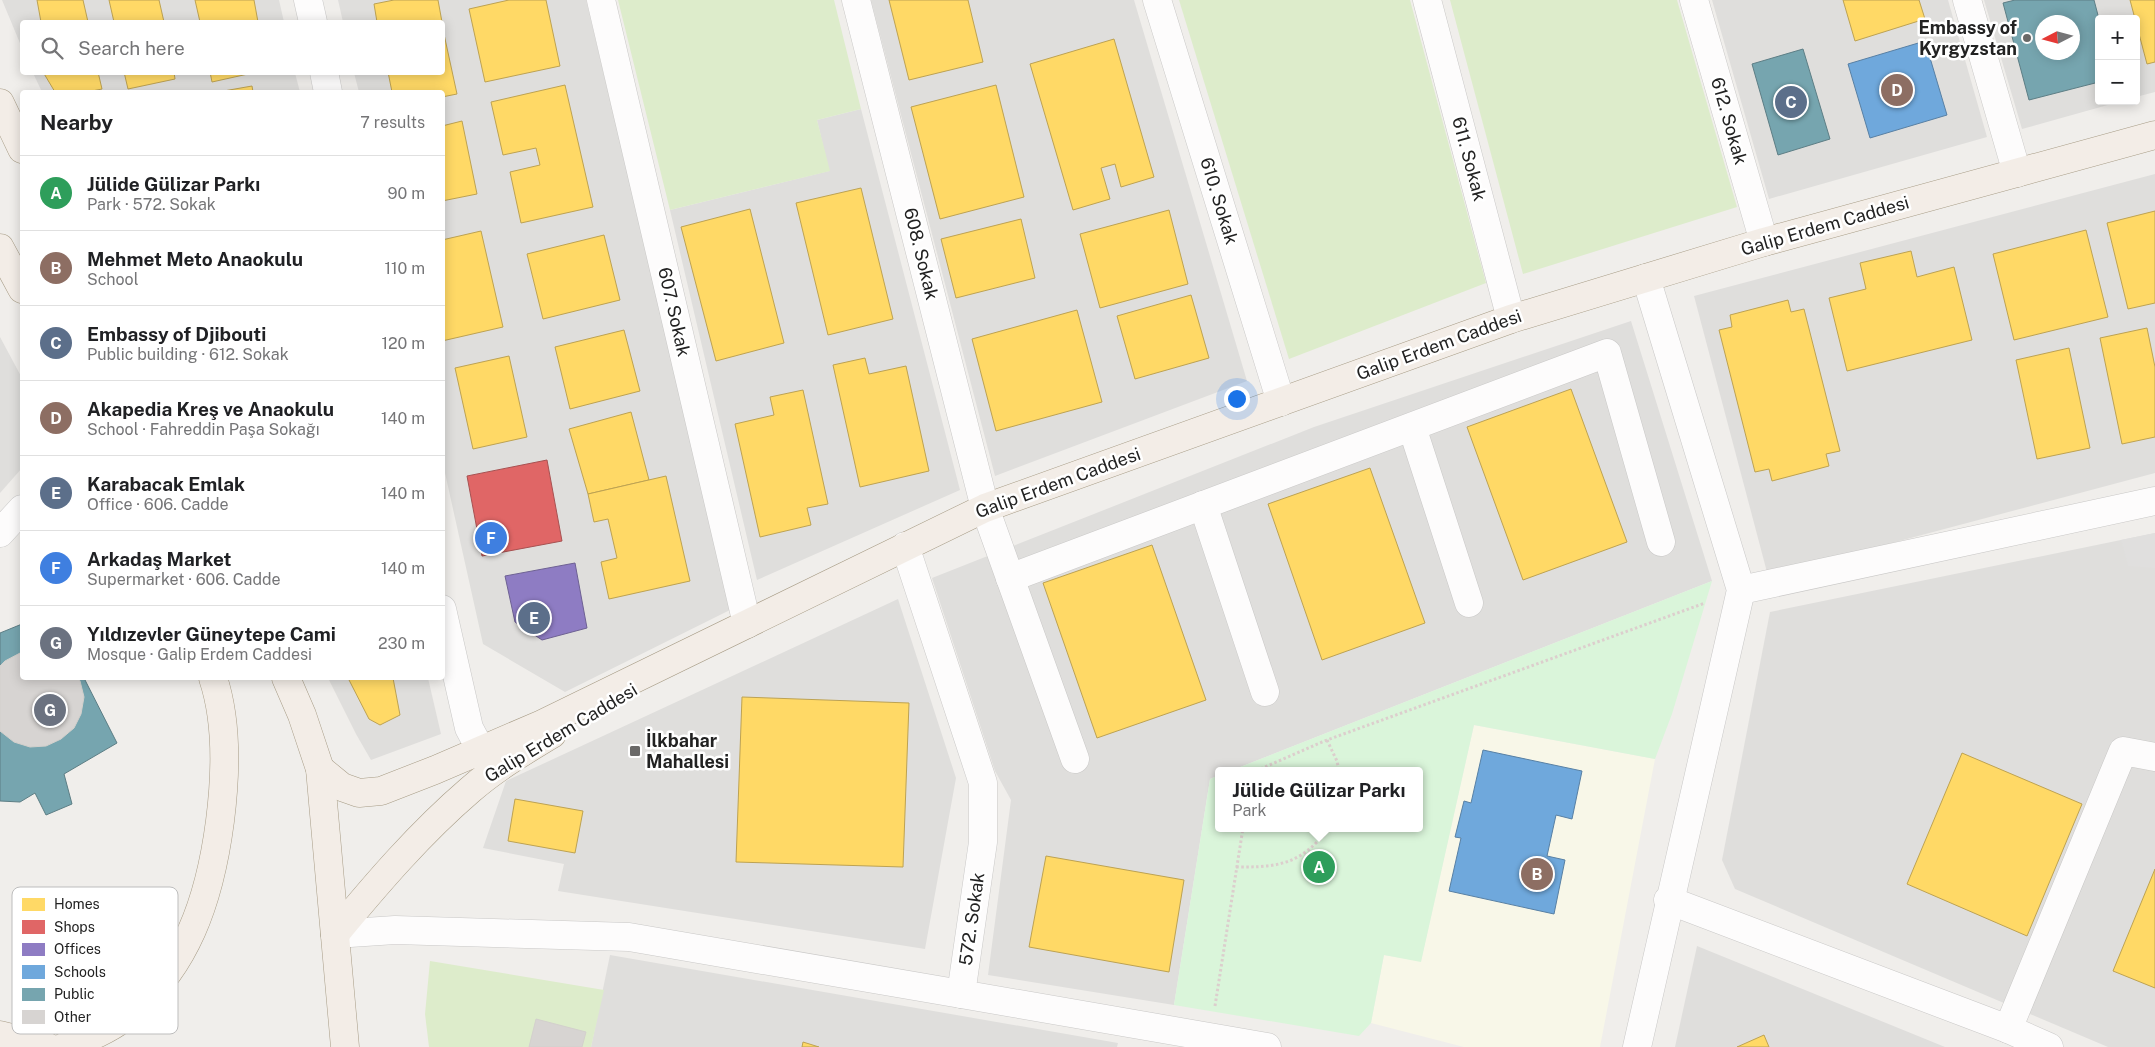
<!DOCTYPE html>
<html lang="en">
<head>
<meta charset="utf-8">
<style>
	body { margin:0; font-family:"Public Sans",sans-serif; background:#f2f2f2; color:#202124 }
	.controls { position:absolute; right:15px; top:15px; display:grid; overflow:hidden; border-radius:5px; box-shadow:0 2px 12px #0003 }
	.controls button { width:45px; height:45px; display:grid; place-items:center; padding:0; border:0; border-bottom:1px solid #e0e0e0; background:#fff; color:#202124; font:25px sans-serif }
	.compass { position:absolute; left:2035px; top:15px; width:45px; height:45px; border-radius:50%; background:#fff; box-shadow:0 2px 12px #0003; rotate:264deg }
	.you { position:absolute; left:1236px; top:398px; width:18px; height:18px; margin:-12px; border:4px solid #fff; border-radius:50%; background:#1a73e8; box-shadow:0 0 0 8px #1a73e833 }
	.badge { display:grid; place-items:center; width:32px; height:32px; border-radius:50%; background:#0b8043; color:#fff; font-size:16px; font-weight:700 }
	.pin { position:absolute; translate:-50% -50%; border:2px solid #fff; box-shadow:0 1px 5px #0006 }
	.popup { position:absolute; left:1215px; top:767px; width:208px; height:65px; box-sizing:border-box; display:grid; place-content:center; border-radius:5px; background:#fff; filter:drop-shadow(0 1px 4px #0005); font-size:16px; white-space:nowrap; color:#757577 }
	.popup b { font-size:19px; color:#202124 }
	.popup::after { content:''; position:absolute; left:50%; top:100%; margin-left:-10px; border:10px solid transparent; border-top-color:#fff }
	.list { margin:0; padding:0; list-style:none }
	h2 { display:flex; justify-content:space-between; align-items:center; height:65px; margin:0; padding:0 20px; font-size:21px }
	h2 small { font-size:16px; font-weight:400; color:#757577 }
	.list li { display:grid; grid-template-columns:32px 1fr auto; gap:15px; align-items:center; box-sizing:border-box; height:75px; padding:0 20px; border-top:1px solid #e0e0e0 }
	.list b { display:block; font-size:19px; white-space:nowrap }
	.list p { margin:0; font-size:16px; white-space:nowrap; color:#757577 }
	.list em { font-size:16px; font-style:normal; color:#757577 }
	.icon { flex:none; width:28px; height:28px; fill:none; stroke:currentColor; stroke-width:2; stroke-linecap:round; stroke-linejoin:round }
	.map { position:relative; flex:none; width:2155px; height:1047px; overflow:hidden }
	.search { position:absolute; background:#fff; box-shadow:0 2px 12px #0003; left:20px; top:20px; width:425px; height:55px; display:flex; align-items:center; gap:12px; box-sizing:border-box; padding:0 18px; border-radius:5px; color:#757577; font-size:19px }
	.panel { position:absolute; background:#fff; box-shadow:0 2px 12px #0003; left:20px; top:90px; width:425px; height:590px; border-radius:5px }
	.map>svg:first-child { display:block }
</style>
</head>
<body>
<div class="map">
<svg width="2155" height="1047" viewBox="0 0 2155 1047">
	<rect width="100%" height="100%" fill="#f0eeeb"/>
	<g fill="#dfdedc" fill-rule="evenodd">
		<polygon points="2,0 279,0 284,22 22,22 22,48"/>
		<polygon points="338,0 586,0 732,609 565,692 483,644 443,464 442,92 359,92 354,73 442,72 442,22 343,22"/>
		<polygon points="871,0 1134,0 1247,381 995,476"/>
		<polygon points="1712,0 1948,0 1987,137 1769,199"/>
		<path d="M 1984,0 L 2155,0 L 2155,92 L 2136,97 L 2136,19 L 2099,19 L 2099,101 L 2122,101 L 2022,129 ZM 2042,22 L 2072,22 L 2072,52 L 2042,52 Z"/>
		<polygon points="33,73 295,73 300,92 42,92"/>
		<polygon points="861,109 960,490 757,580 670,210 829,171 817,120"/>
		<polygon points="2155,174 2155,473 1768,576 1694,296"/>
		<polygon points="1631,321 1712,581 1230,771 1219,771 1219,775 1210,779 1174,1005 988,975 1011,800 995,771 932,578 1314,427"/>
		<polygon points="0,337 22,378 22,468 0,493"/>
		<polygon points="2155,533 2155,1047 2108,1047 1735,889 1722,860 1770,612"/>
		<polygon points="898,599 956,778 925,949 558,891 564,864 483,848 506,781"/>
		<polygon points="328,678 428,678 441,734 371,760 356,734"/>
		<polygon points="1697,946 1945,1047 1675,1047"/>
		<polygon points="610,955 1118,1043 1117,1047 591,1047"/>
	</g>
	<polygon fill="#f8f7e8" points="1474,725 1655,759 1600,1047 1464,1047 1371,1023 1384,955 1421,961"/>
	<g fill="#ddeccb">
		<polygon points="618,0 834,0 861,109 817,120 830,171 670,210"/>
		<polygon points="1179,0 1410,0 1486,283 1289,359"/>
		<polygon points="1450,0 1677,0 1737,207 1523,274"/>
		<polygon points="430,961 604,990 591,1047 429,1047 425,1014"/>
	</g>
	<polygon fill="#daf5da" points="1712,581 1672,714 1655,759 1474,725 1421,962 1384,955 1371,1023 1359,1036 1174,1005 1210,779 1219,775 1219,828 1419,828 1419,771 1230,771"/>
	<polygon fill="#e0dfde" points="2155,533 2155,568 2128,566 2121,540"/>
	<g fill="#ffd966" stroke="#bda252">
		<polygon points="37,0 83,0 88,22 41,22"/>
		<polygon points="109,0 159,0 164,22 114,22"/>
		<polygon points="195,0 254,0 258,22 200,22"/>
		<polygon points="394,0 438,0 442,22 377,22 374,4"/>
		<polygon points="509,0 546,0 560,66 485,82 469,9"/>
		<polygon points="889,0 968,0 983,62 909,80"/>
		<polygon points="1843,0 1919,0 1925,19 1855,41"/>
		<polygon points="2130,0 2155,0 2155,62 2147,64"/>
		<polygon points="442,25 457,94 442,97 442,92 392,92 388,72 442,72"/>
		<polygon points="1114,39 1154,177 1121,187 1115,164 1101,168 1110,199 1073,210 1030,64"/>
		<polygon points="43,72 98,72 102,89 87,92 55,92"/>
		<polygon points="124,72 174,72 175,79 128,89"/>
		<polygon points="210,72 257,72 212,82"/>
		<polygon points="565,85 593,207 521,223 510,172 540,165 536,148 503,155 491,102"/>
		<polygon points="996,85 1024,197 940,219 911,107"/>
		<polygon points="252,86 253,92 218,92"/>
		<polygon points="462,121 477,194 442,201 442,126"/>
		<polygon points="861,188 893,319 828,335 796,203"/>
		<polygon points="750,209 784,343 716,361 681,227"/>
		<polygon points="1169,210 1188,284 1100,308 1080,234"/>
		<polygon points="2155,211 2155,303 2128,309 2107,223"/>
		<polygon points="1021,219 1035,278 956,298 941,239"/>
		<polygon points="2086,230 2108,317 2014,340 1993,254"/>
		<polygon points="481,231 503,327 442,341 442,240"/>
		<polygon points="604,235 620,300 543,319 527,254"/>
		<polygon points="1911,251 1917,277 1954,267 1972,340 1847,371 1829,298 1866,289 1860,263"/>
		<polygon points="1191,295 1209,358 1135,379 1117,316"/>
		<polygon points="1788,300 1791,312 1804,309 1840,451 1826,454 1829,466 1772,481 1769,469 1755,472 1719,330 1732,327 1730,315"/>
		<polygon points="1077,310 1102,402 996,431 972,339"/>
		<polygon points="2147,328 2155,367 2155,437 2122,444 2100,338"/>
		<polygon points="624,330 640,391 570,409 555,347"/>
		<polygon points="2069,348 2090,448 2037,459 2016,360"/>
		<polygon points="509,356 527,437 473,449 455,368"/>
		<polygon points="865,358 869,374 906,366 929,471 860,487 833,365"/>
		<polygon points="1571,389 1627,542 1523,580 1467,427"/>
		<polygon points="803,390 828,504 807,508 811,525 760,537 735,424 774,415 770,397"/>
		<polygon points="631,412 649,480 588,494 569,429"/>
		<polygon points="1370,468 1425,623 1322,660 1268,504"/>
		<polygon points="666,476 690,581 609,599 601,562 617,558 608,519 594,522 588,494"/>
		<polygon points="1152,545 1206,700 1097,738 1043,583"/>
		<polygon points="348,678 393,678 400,715 380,725 369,719"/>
		<polygon points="742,697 909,703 903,867 736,862"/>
		<polygon points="1962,753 2082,804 2027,936 1907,884"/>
		<polygon points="515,799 583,811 575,853 508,841"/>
		<polygon points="1046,856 1184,880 1169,972 1029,947"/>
		<polygon points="2155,869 2155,988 2113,971"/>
		<polygon points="1764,1035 1769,1047 1737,1047"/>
		<polygon points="803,1042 819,1047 802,1047"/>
	</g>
	<polygon fill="#e06666" stroke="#a75252" points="547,460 562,541 482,556 467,476"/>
	<polygon fill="#8e7cc3" stroke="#6e6193" points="575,563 587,628 542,640 515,622 505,576"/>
	<g fill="#6fa8dc" stroke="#5880a4">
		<polygon points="1925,41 1947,115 1870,138 1848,64"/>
		<polygon points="1483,750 1582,771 1572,819 1556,815 1547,856 1565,860 1554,914 1449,891 1461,838 1455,837 1464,801 1471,803"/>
	</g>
	<g fill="#76a5af" stroke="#5d7e85" fill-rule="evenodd">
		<path d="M 2015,0 L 2094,0 L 2099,19 L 2099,82 L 2029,100 L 2003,3 ZM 2042,22 L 2072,22 L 2072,52 L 2042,52 Z"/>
		<polygon points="1803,49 1830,139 1778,155 1752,64"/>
		<polygon points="22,624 22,678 84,678 117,743 64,774 72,804 46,815 35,793 20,802 0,801 0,633"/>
	</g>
	<g fill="#d7d4d2" stroke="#d3d0cc">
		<polygon points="22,652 22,678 78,678 80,681 84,697 81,714 74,728 61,739 46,746 30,747 14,742 0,731 0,666 5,661"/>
		<polygon points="536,1019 586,1032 582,1047 529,1047"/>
	</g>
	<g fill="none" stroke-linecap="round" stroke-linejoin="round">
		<defs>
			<g id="minor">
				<polyline points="308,0 313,22"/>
				<polyline points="601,0 747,624"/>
				<polyline points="856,0 985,508 1075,759"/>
				<polyline points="1157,0 1281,402"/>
				<polyline points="1427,0 1511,319"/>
				<polyline points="1694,0 1764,242"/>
				<polyline points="1967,0 2017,173"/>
				<polyline points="324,72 328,92"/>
				<polyline points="1412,427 1469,603"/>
				<polyline points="1203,505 1265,692"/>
				<polyline points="0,533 22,509"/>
				<polyline points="905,546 983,783 983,842 961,994 1267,1047"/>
				<polyline points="1010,578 1607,353 1661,542"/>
				<polyline points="1741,590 2155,501"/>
				<polyline points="442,609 469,728 492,771"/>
				<polyline points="1668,900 2008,1029 2049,1047"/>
				<polyline points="335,934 395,930 629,937 961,994"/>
				<polyline points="2008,1029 2123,751 2155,757"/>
				<polyline points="1637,1047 1741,590 1646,278"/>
			</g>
			<g id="major">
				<polyline points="0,103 22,149"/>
				<polyline points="0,248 22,289"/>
				<polyline points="286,678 302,715 320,769 345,1047"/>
				<polyline points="320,769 342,787 359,793 381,791 435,770 542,724 985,508 1511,319 1764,242 2155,135"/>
				<path d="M 335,934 C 377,883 420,833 470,790 C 495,768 524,751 552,734"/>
				<polyline points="0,1035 48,1047"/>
				<path d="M 64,1047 C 84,1039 105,1032 122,1019 C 187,971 210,898 220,821 C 226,774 228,723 213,678"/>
			</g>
		</defs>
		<use href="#minor" stroke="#c9c8c7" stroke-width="29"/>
		<use href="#major" stroke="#a79c86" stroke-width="29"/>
		<g stroke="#dccecd" stroke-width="3" stroke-dasharray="2.5 2.5" stroke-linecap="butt">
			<polyline points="1327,740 1337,761 1339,771"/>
			<polyline points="1256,771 1327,740 1705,603"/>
			<path d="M 1236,867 C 1268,867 1292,867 1316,843 C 1321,838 1326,834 1329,828"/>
			<polyline points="1215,1006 1243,828"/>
		</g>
		<use href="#minor" stroke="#fdfcfc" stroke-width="28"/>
		<use href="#major" stroke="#f3ede7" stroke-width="28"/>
	</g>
	<g fill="#6a6968" stroke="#fff" stroke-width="2">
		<circle cx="2027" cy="38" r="5"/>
		<rect x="629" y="745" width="12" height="12" rx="2.5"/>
	</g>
	<g text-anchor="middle" stroke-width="5" stroke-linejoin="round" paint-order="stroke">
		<g font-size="18" font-weight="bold" fill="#222" stroke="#fff" text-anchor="end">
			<text x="2017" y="34">Embassy of<tspan x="2017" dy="21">Kyrgyzstan</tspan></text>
			<text x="646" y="747" text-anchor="start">İlkbahar<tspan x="646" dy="21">Mahallesi</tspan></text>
		</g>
		<g font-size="18" fill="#222" stroke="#fff">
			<text transform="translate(1729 121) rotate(74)" y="6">612. Sokak</text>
			<text transform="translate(1469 159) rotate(75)" y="6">611. Sokak</text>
			<text transform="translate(1219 201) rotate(73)" y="6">610. Sokak</text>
			<text transform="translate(1825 226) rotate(-16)" y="6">Galip Erdem Caddesi</text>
			<text transform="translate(921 254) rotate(76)" y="6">608. Sokak</text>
			<text transform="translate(674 312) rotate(77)" y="6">607. Sokak</text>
			<text transform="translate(1439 345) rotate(-20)" y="6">Galip Erdem Caddesi</text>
			<text transform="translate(1058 483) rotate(-20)" y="6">Galip Erdem Caddesi</text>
			<text transform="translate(561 733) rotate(-31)" y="6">Galip Erdem Caddesi</text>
			<text transform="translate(972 919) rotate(-82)" y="6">572. Sokak</text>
		</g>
	</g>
	<rect x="12" y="887" width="166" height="147" rx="8" fill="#fff" stroke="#bdbdbd" stroke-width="1"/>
	<rect x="22" y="898" width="23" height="13" fill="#ffd966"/>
	<rect x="22" y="920" width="23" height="14" fill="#e06666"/>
	<rect x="22" y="943" width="23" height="13" fill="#8e7cc3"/>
	<rect x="22" y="965" width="23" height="14" fill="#6fa8dc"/>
	<rect x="22" y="988" width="23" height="13" fill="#76a5af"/>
	<rect x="22" y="1010" width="23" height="14" fill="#d7d4d2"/>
	<g font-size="14" fill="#222">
		<text x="54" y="909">Homes</text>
		<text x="54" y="932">Shops</text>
		<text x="54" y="954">Offices</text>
		<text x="54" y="977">Schools</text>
		<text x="54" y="999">Public</text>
		<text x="54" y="1022">Other</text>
	</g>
</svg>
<div class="controls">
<button>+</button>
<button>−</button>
</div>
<svg class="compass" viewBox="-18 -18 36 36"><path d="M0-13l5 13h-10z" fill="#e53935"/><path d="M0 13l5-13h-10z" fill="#757577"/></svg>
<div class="you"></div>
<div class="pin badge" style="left:1319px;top:867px;background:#2e9e5b">A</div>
<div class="popup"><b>Jülide Gülizar Parkı</b>Park</div>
<div class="pin badge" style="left:1537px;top:874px;background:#8d6e63">B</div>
<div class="pin badge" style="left:1791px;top:102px;background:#5c6f8a">C</div>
<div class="pin badge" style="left:1897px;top:90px;background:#8d6e63">D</div>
<div class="pin badge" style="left:534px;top:618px;background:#5c6f8a">E</div>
<div class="pin badge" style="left:491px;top:538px;background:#3f7fe0">F</div>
<div class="pin badge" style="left:50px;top:710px;background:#6b7280">G</div>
<div class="search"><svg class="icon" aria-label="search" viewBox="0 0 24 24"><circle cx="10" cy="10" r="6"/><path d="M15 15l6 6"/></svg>Search here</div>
<section class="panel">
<h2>Nearby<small>7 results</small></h2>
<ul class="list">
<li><span class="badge" style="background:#2e9e5b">A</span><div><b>Jülide Gülizar Parkı</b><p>Park · 572. Sokak</p></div><em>90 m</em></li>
<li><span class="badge" style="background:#8d6e63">B</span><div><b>Mehmet Meto Anaokulu</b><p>School</p></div><em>110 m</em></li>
<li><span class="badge" style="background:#5c6f8a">C</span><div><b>Embassy of Djibouti</b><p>Public building · 612. Sokak</p></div><em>120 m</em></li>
<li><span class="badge" style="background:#8d6e63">D</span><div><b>Akapedia Kreş ve Anaokulu</b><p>School · Fahreddin Paşa Sokağı</p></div><em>140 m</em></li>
<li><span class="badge" style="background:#5c6f8a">E</span><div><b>Karabacak Emlak</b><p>Office · 606. Cadde</p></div><em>140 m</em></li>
<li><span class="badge" style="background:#3f7fe0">F</span><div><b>Arkadaş Market</b><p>Supermarket · 606. Cadde</p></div><em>140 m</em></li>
<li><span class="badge" style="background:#6b7280">G</span><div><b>Yıldızevler Güneytepe Cami</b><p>Mosque · Galip Erdem Caddesi</p></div><em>230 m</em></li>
</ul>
</section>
</div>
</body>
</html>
